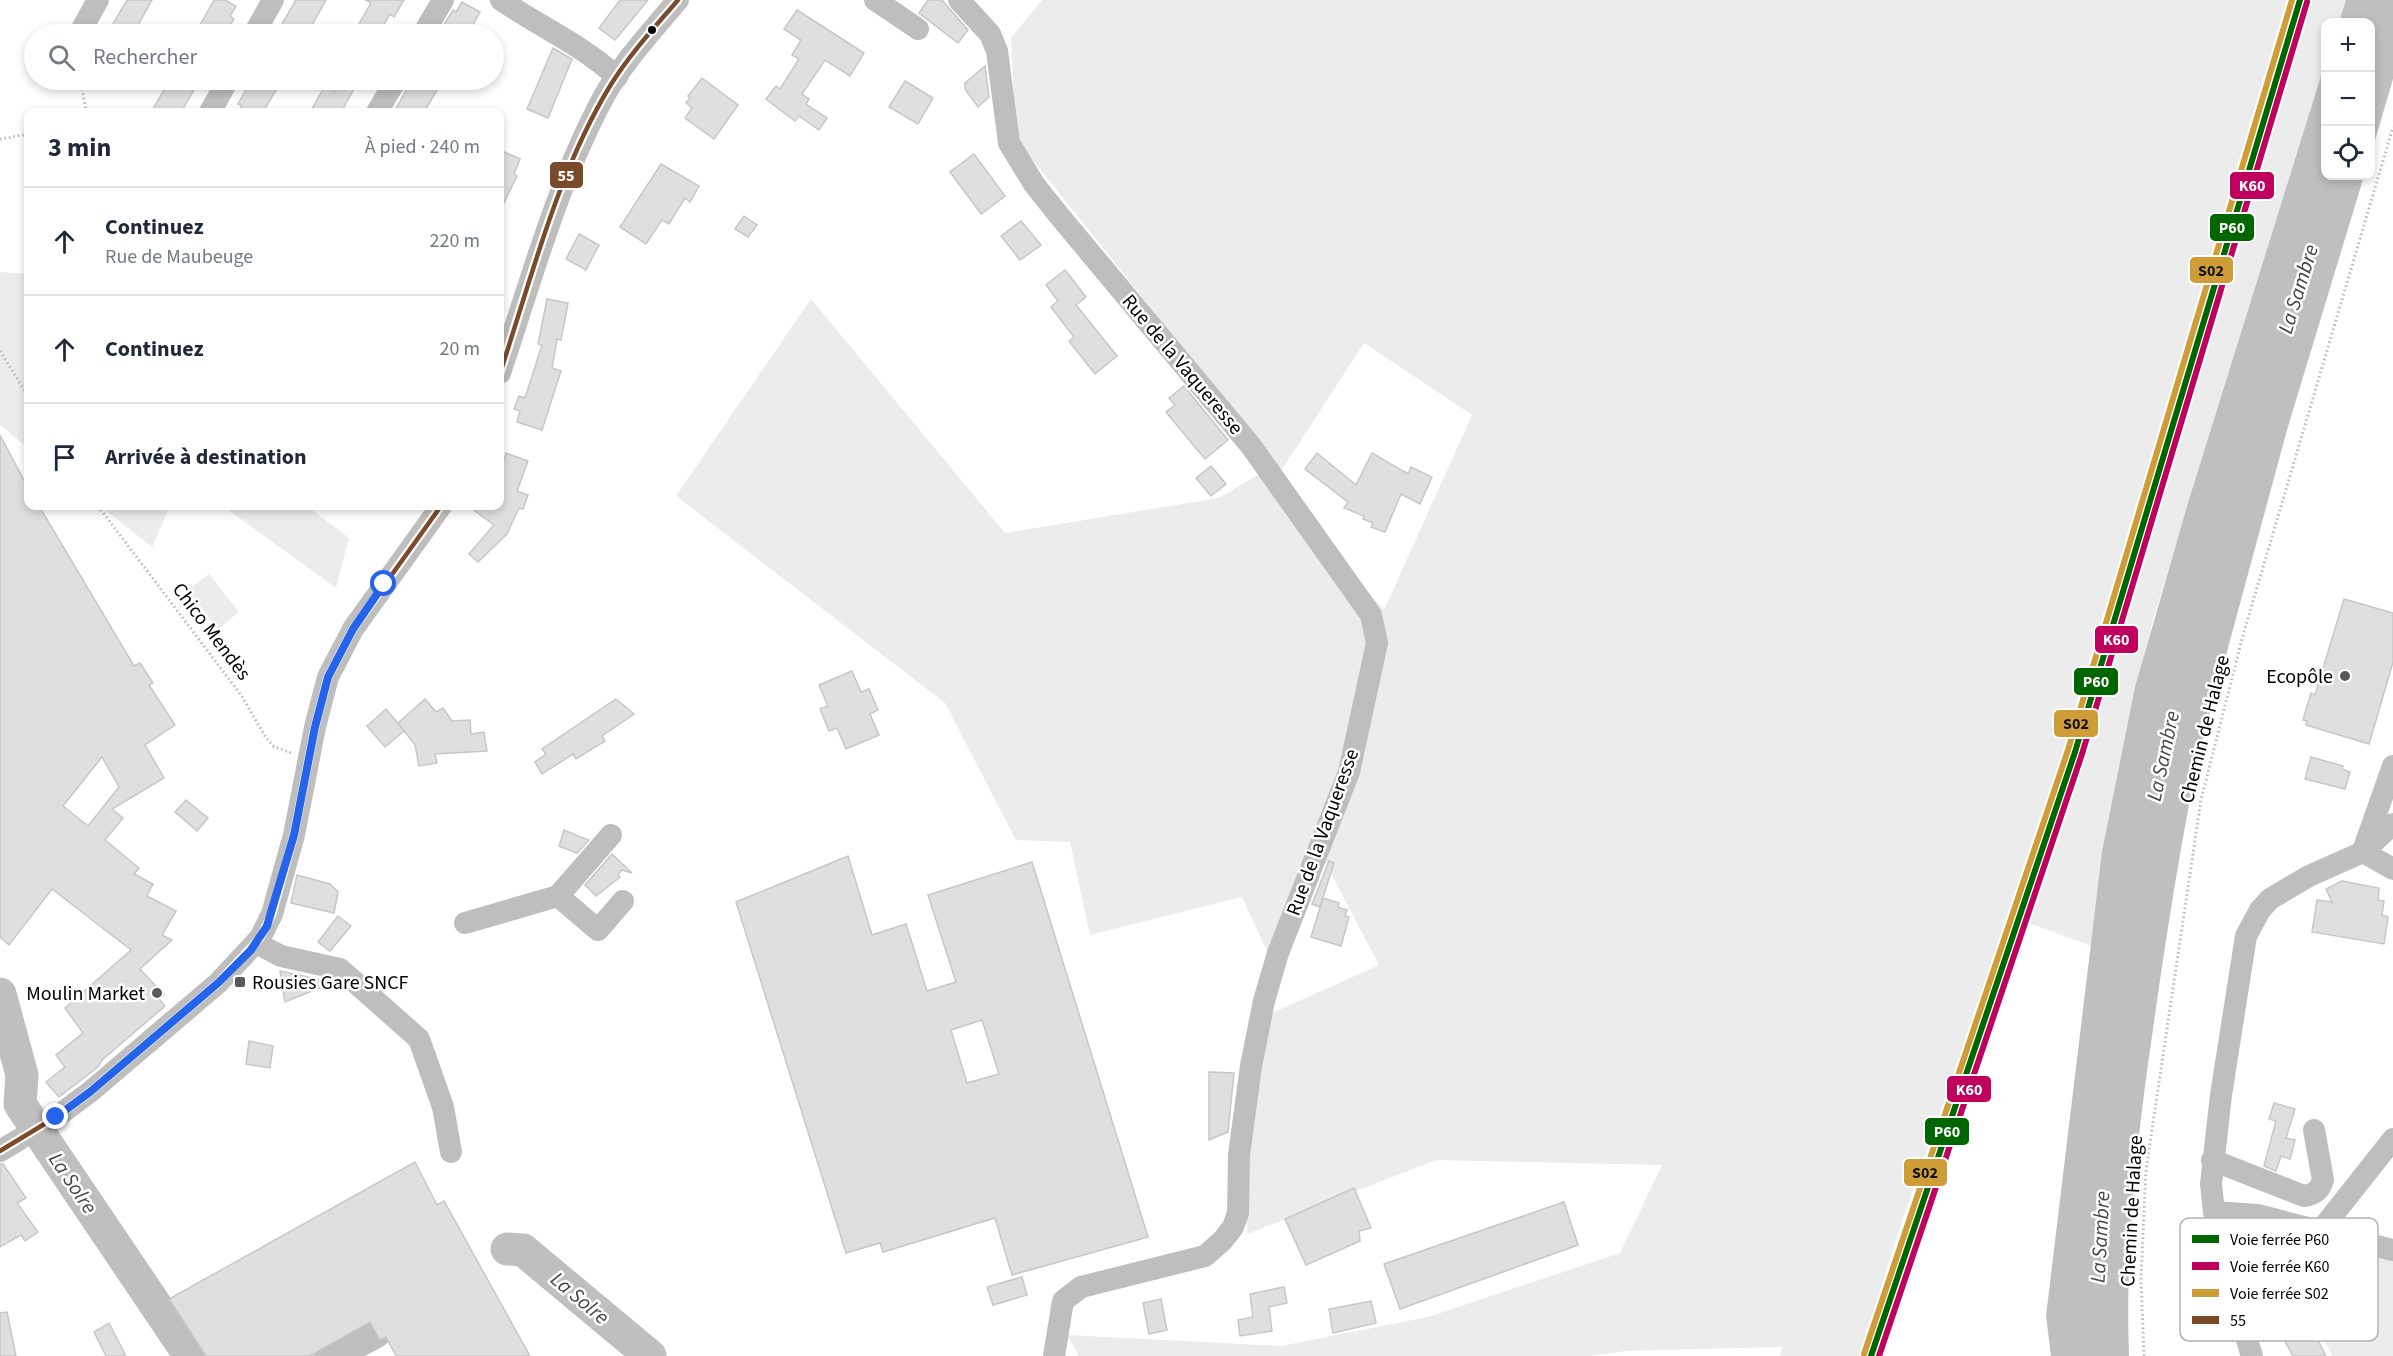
<!DOCTYPE html>
<html lang="fr">
<head>
<meta charset="utf-8">
<style>
	body { margin:0; font-family:"Source Sans 3",sans-serif; background:#f2f2f3; color:#1f2937 }
	.controls { position:absolute; right:18px; top:18px; display:grid; overflow:hidden; border-radius:12px; box-shadow:0 3px 9px #0003 }
	.controls button { width:54px; height:54px; display:grid; place-items:center; padding:0; border:0; border-bottom:2px solid #e0e1e3; background:#fff; color:#1f2937; font:30px sans-serif }
	.stop { position:absolute; width:18px; height:18px; margin:-14px; border:4px solid #2563eb; border-radius:50%; background:#fff }
	.stop.end { background:#2563eb; border-color:#fff; box-shadow:0 2px 6px #0008 }
	.list { margin:0; padding:0; list-style:none }
	h2 { display:flex; justify-content:space-between; align-items:center; height:78px; margin:0; padding:0 24px; font-size:26px }
	h2 small { font-size:20px; font-weight:400; color:#747a83 }
	.list li { display:grid; grid-template-columns:39px 1fr auto; gap:18px; align-items:center; box-sizing:border-box; height:108px; padding:0 24px; border-top:2px solid #e0e1e3 }
	.list b { display:block; font-size:22px; white-space:nowrap }
	.list p { margin:0; font-size:20px; white-space:nowrap; color:#747a83 }
	.list em { font-size:20px; font-style:normal; color:#747a83 }
	.icon { flex:none; width:33px; height:33px; fill:none; stroke:currentColor; stroke-width:2; stroke-linecap:round; stroke-linejoin:round }
	.map { position:relative; flex:none; width:2393px; height:1356px; overflow:hidden }
	.search { position:absolute; background:#fff; box-shadow:0 3px 9px #0003; left:24px; top:24px; width:480px; height:66px; display:flex; align-items:center; gap:15px; box-sizing:border-box; padding:0 21px; border-radius:33px; color:#747a83; font-size:22px }
	.panel { position:absolute; background:#fff; box-shadow:0 3px 9px #0003; left:24px; top:108px; width:480px; height:402px; border-radius:12px }
	.map>svg:first-child { display:block }
</style>
</head>
<body>
<div class="map">
<svg width="2393" height="1356" viewBox="0 0 2393 1356">
	<rect width="100%" height="100%" fill="#fff"/>
	<g fill="#ececec">
		<path d="M 1042,0 L 2346,0 L 2339,22 L 2326,22 L 2325,63 L 2155,613 C 2126,723 2104,834 2091,946 L 2010,916 L 1900,1227 L 1859,1356 L 1780,1356 L 1782,1347 L 1626,1351 L 1590,1356 L 1079,1356 L 1067,1335 L 1281,1346 L 1428,1317 L 1620,1253 L 1662,1165 L 1436,1160 L 1247,1234 L 1248,1117 L 1270,1014 L 1379,965 L 1323,858 L 1268,954 L 1242,897 L 1090,935 L 1070,842 L 1016,840 L 945,703 L 676,496 L 811,299 L 1005,533 L 1219,498 L 1261,473 L 1384,610 L 1472,415 L 1364,343 L 1281,471 L 1016,139 L 1011,38 Z"/>
		<polygon points="0,272 28,274 28,448 0,425"/>
		<polygon points="100,506 170,506 152,547"/>
		<polygon points="223,506 307,506 349,538 336,588"/>
		<polygon points="209,574 239,612 218,629 188,590"/>
		<polygon points="2293,1235 2393,1261 2393,1356 2333,1356 2316,1326"/>
	</g>
	<g fill="#bfbfbf">
		<polygon points="2346,0 2393,0 2393,79 2371,154 2370,22 2339,22"/>
		<path d="M 2325,63 L 2326,176 L 2364,176 L 2287,430 L 2199,755 C 2180,846 2166,937 2153,1029 C 2137,1138 2125,1246 2129,1356 L 2051,1356 L 2046,1316 L 2102,852 L 2135,687 L 2188,503 Z"/>
	</g>
	<g fill="none" stroke-linecap="round" stroke-linejoin="round">
		<g stroke="#bfbfbf" stroke-width="33">
			<polyline points="0,994 22,1075 20,1104 190,1356"/>
			<polyline points="507,1249 523,1250 650,1356"/>
			<polyline points="330,1356 375,1332"/>
		</g>
	</g>
	<g fill="#dfdfdf" stroke="#c7c7c7" stroke-width="1.5" fill-rule="evenodd">
		<polygon points="127,0 152,0 133,34 107,34"/>
		<polygon points="214,0 225,0 236,6 230,16 234,19 225,34 195,34"/>
		<polygon points="296,0 326,0 307,34 276,34"/>
		<polygon points="365,0 404,0 394,17 390,14 378,34 353,34 371,3"/>
		<polygon points="620,0 648,0 615,40 599,28"/>
		<polygon points="928,0 942,0 968,30 958,43 919,13"/>
		<polygon points="462,2 480,12 468,34 438,34 453,10 456,12"/>
		<polygon points="797,10 864,53 850,76 825,60 802,94 809,99 806,104 827,118 819,130 799,116 795,121 766,99 776,86 780,89 799,59 792,55 801,40 784,29"/>
		<polygon points="553,48 572,59 548,118 527,109"/>
		<polygon points="985,66 989,97 978,107 965,89 965,83"/>
		<polygon points="702,78 738,105 714,139 685,118 692,108 686,103 690,98 688,96"/>
		<polygon points="170,80 187,80 197,85 181,112 151,112"/>
		<polygon points="251,80 282,80 263,112 238,112 242,106 238,104"/>
		<polygon points="341,80 359,80 341,112 310,112 325,86 334,92"/>
		<polygon points="412,80 443,80 424,112 394,112"/>
		<polygon points="905,81 933,98 918,124 889,107"/>
		<polygon points="500,150 520,159 514,174 517,176 500,211"/>
		<polygon points="974,154 1005,196 981,214 950,172"/>
		<polygon points="661,164 699,186 690,202 685,198 669,224 662,220 646,244 620,227"/>
		<polygon points="744,216 757,225 748,237 735,229"/>
		<polygon points="1021,221 1041,245 1020,260 1001,236"/>
		<polygon points="579,234 599,245 586,270 566,259"/>
		<polygon points="1065,270 1086,297 1076,305 1117,356 1095,374 1069,341 1074,337 1051,307 1058,301 1046,285"/>
		<polygon points="547,299 568,303 561,340 557,339 552,368 561,371 542,430 517,422 520,411 514,409 519,396 525,398 542,345 538,344"/>
		<polygon points="1184,386 1228,440 1205,459 1166,412 1175,405 1169,398"/>
		<path d="M 0,435 L 28,488 L 28,506 L 39,506 L 134,666 L 140,663 L 153,683 L 149,685 L 175,725 L 145,745 L 164,778 L 112,809 L 123,818 L 105,840 L 139,868 L 134,874 L 153,884 L 147,896 L 176,911 L 162,935 L 172,940 L 140,969 L 164,995 L 159,999 L 165,1006 L 102,1060 L 99,1066 L 59,1097 L 46,1082 L 65,1067 L 56,1055 L 83,1033 L 65,1008 L 131,950 L 52,889 L 9,945 L 0,937 ZM 102,757 L 119,787 L 88,826 L 63,806 Z"/>
		<polygon points="506,453 528,461 517,491 528,495 523,509 519,508 507,534 478,562 469,554 494,525 468,506 500,506 500,472"/>
		<polygon points="1317,453 1356,485 1372,453 1408,474 1411,467 1432,477 1420,504 1401,494 1385,532 1371,527 1373,523 1363,519 1364,516 1344,508 1348,502 1305,469"/>
		<polygon points="1211,466 1226,484 1211,496 1196,478"/>
		<polygon points="2344,599 2393,613 2393,662 2369,744 2306,725 2307,721 2303,720 2311,693 2315,695"/>
		<polygon points="852,671 861,692 869,689 878,710 870,714 879,735 846,749 837,728 829,731 820,709 828,706 819,685"/>
		<polygon points="425,699 436,712 443,708 452,721 470,720 471,734 484,732 487,751 435,754 437,763 419,766 415,745 398,723"/>
		<polygon points="616,699 634,714 602,736 605,741 576,759 573,754 542,774 535,762 546,754 542,749"/>
		<polygon points="386,709 404,731 385,747 367,726"/>
		<polygon points="2311,757 2343,766 2342,769 2350,772 2345,789 2305,779"/>
		<polygon points="186,800 208,818 197,831 175,812"/>
		<polygon points="564,830 578,836 589,840 577,853 559,846"/>
		<polygon points="612,854 632,873 622,870 618,874 620,877 596,896 585,885"/>
		<path d="M 848,856 L 872,935 L 906,924 L 927,991 L 956,982 L 928,895 L 1032,862 L 1148,1237 L 1012,1275 L 995,1218 L 883,1252 L 880,1243 L 846,1253 L 736,902 ZM 982,1020 L 999,1074 L 967,1083 L 951,1030 Z"/>
		<polygon points="1329,861 1334,863 1320,907 1312,904"/>
		<polygon points="297,875 330,884 338,892 334,913 291,903"/>
		<polygon points="2342,881 2379,888 2378,900 2384,901 2382,915 2388,917 2384,944 2312,932 2317,900 2332,902 2326,889"/>
		<polygon points="1323,898 1339,903 1338,907 1347,910 1345,916 1349,917 1341,946 1311,937"/>
		<polygon points="338,916 351,926 330,951 318,942"/>
		<polygon points="280,971 299,975 332,983 285,1002"/>
		<polygon points="249,1041 273,1046 270,1068 246,1064"/>
		<polygon points="1209,1072 1234,1073 1228,1132 1209,1140"/>
		<polygon points="2274,1103 2295,1109 2286,1138 2295,1140 2290,1159 2281,1156 2276,1171 2264,1166 2276,1121 2269,1119"/>
		<polygon points="415,1162 437,1205 444,1201 530,1356 396,1356 386,1337 380,1340 370,1322 310,1356 206,1356 169,1299"/>
		<polygon points="0,1164 3,1164 26,1198 17,1203 38,1232 25,1241 21,1235 0,1247"/>
		<polygon points="1354,1188 1371,1228 1359,1231 1360,1241 1306,1265 1285,1219"/>
		<polygon points="1564,1202 1578,1245 1400,1309 1384,1264"/>
		<polygon points="1022,1277 1027,1295 993,1305 987,1287"/>
		<polygon points="1284,1287 1287,1303 1269,1307 1272,1331 1240,1336 1238,1320 1253,1317 1250,1294"/>
		<polygon points="1161,1299 1167,1330 1149,1334 1143,1303"/>
		<polygon points="2297,1300 2326,1356 2293,1356 2270,1313"/>
		<polygon points="1371,1301 1376,1323 1333,1333 1329,1309"/>
		<polygon points="7,1312 16,1356 0,1356 0,1313"/>
		<polygon points="109,1323 126,1356 106,1356 94,1332"/>
	</g>
	<g fill="none" stroke-linecap="round" stroke-linejoin="round">
		<g stroke="#b9b9b9" stroke-width="3" stroke-dasharray="1.5 3" stroke-linecap="butt">
			<polyline points="81,80 86,112"/>
			<polyline points="0,139 28,134"/>
			<polyline points="0,351 28,396"/>
			<polyline points="98,506 241,695 265,736 273,746 291,753"/>
			<polyline points="2144,1356 2141,1278 2146,1170 2201,800 2243,635 2393,127"/>
		</g>
		<g stroke="#bebebe" stroke-width="22">
			<path d="M 501,0 C 540,27 581,44 617,77"/>
			<polyline points="875,0 918,29"/>
			<polyline points="959,0 990,34 997,51 1009,143 1034,184 1057,213 1251,446 1371,615 1377,643 1349,772 1278,953 1264,1001 1251,1066 1239,1155 1238,1213 1233,1227 1223,1240 1205,1256 1081,1287 1063,1301 1054,1356"/>
			<polyline points="79,34 98,0"/>
			<polyline points="254,34 273,0"/>
			<polyline points="423,34 443,0"/>
			<polyline points="210,112 228,80"/>
			<polyline points="377,112 396,80"/>
			<path d="M 500,373 C 531,281 557,184 603,98 C 622,63 652,31 678,0"/>
			<polyline points="2364,848 2393,766"/>
			<polyline points="2363,852 2393,869"/>
			<polyline points="558,896 598,930 623,901"/>
			<polyline points="465,923 558,896 611,835"/>
			<polyline points="256,943 281,956 340,969 419,1039 443,1107 451,1152"/>
			<polyline points="0,1151 56,1117 90,1092 218,983 260,938 272,914 294,835 315,727 328,677 353,629 441,506"/>
			<path d="M 2212,1160 L 2304,1196 C 2314,1194 2320,1191 2323,1180 L 2314,1130"/>
			<polyline points="2214,1212 2258,1215 2393,1250"/>
			<polyline points="2321,1230 2393,1139"/>
			<polyline points="2252,1356 2234,1299 2214,1212 2211,1184 2221,1095 2246,936 2260,910 2270,899 2309,876 2363,852 2393,824"/>
		</g>
		<defs>
			<g id="bus-1">
				<path d="M 500,373 C 532,277 557,173 610,86 C 629,55 654,28 678,0"/>
				<polyline points="0,1151 56,1117 90,1092 218,983 260,938 272,914 294,835 315,727 328,677 353,629 441,506"/>
			</g>
		</defs>
		<use href="#bus-1" stroke="#fff" stroke-width="9"/>
		<use href="#bus-1" stroke="#7a4b2a" stroke-width="4.5"/>
		<defs>
			<polyline id="rail-1" points="1871,1356 2075,752 2300,0"/>
			<polyline id="rail-2" points="1879,1356 2082,754 2307,2"/>
			<polyline id="rail-3" points="1864,1354 2068,750 2292,0"/>
		</defs>
		<use href="#rail-1" stroke="#fff" stroke-width="10"/>
		<use href="#rail-2" stroke="#fff" stroke-width="10"/>
		<use href="#rail-3" stroke="#fff" stroke-width="10"/>
		<use href="#rail-1" stroke="#060" stroke-width="6"/>
		<use href="#rail-2" stroke="#bf005f" stroke-width="6"/>
		<use href="#rail-3" stroke="#cf9d38" stroke-width="6"/>
	</g>
	<g fill="none" stroke-linecap="round" stroke-linejoin="round">
		<polyline stroke="#2563eb" stroke-width="8" points="56,1117 90,1092 218,983 251,950 267,926 294,835 315,727 328,677 353,629 384,584"/>
	</g>
	<circle fill="#000" stroke="#fff" stroke-width="2" cx="652" cy="30" r="5"/>
	<g fill="#595959" stroke="#fff" stroke-width="2">
		<circle cx="2345" cy="676" r="6"/>
		<rect x="234" y="976" width="12" height="12" rx="3"/>
		<circle cx="157" cy="993" r="6"/>
	</g>
	<g text-anchor="middle" stroke-width="5" stroke-linejoin="round" paint-order="stroke">
		<g font-size="20" fill="#000" stroke="#fff">
			<text transform="translate(1183 364) rotate(50)" y="7">Rue de la Vaqueresse</text>
			<text transform="translate(212 631) rotate(53)" y="7">Chico Mendès</text>
			<text transform="translate(2204 729) rotate(-76)" y="7">Chemin de Halage</text>
			<text transform="translate(1322 832) rotate(-70)" y="7">Rue de la Vaqueresse</text>
			<text transform="translate(2131 1211) rotate(-87)" y="7">Chemin de Halage</text>
		</g>
		<g font-size="20" fill="#000" stroke="#fff" text-anchor="end">
			<text x="2333" y="683">Ecopôle</text>
			<text x="252" y="989" text-anchor="start">Rousies Gare SNCF</text>
			<text x="145" y="1000">Moulin Market</text>
		</g>
		<g font-size="21" font-style="italic" fill="#444" stroke="#fff">
			<text transform="translate(2298 289) rotate(-73)" y="7">La Sambre</text>
			<text transform="translate(2163 756) rotate(-78)" y="7">La Sambre</text>
			<text transform="translate(73 1183) rotate(56)" y="7">La Solre</text>
			<text transform="translate(2100 1237) rotate(-87)" y="7">La Sambre</text>
			<text transform="translate(580 1298) rotate(40)" y="7">La Solre</text>
		</g>
	</g>
	<rect x="2180" y="1218" width="198" height="123" rx="9" fill="#fff" stroke="#b2b2b2" stroke-width="1.5"/>
	<rect x="2192" y="1235" width="27" height="8" fill="#060"/>
	<rect x="2192" y="1262" width="27" height="8" fill="#bf005f"/>
	<rect x="2192" y="1289" width="27" height="8" fill="#cf9d38"/>
	<rect x="2192" y="1316" width="27" height="8" fill="#7a4b2a"/>
	<g font-size="16" fill="#000">
		<text x="2230" y="1245">Voie ferrée P60</text>
		<text x="2230" y="1272">Voie ferrée K60</text>
		<text x="2230" y="1299">Voie ferrée S02</text>
		<text x="2230" y="1326">55</text>
	</g>
	<g stroke="#fff" stroke-width="2">
		<rect x="549" y="161" width="35" height="28" rx="6" fill="#7a4b2a"/>
		<rect x="2229" y="171" width="46" height="29" rx="6" fill="#bf005f"/>
		<rect x="2209" y="213" width="46" height="29" rx="6" fill="#060"/>
		<rect x="2189" y="256" width="45" height="28" rx="6" fill="#cf9d38"/>
		<rect x="2094" y="625" width="45" height="29" rx="6" fill="#bf005f"/>
		<rect x="2073" y="667" width="46" height="29" rx="6" fill="#060"/>
		<rect x="2053" y="709" width="46" height="29" rx="6" fill="#cf9d38"/>
		<rect x="1946" y="1075" width="46" height="28" rx="6" fill="#bf005f"/>
		<rect x="1924" y="1117" width="46" height="29" rx="6" fill="#060"/>
		<rect x="1903" y="1158" width="45" height="29" rx="6" fill="#cf9d38"/>
	</g>
	<g font-size="16" text-anchor="middle" font-weight="bold" fill="#fff">
		<text x="566" y="181">55</text>
		<text x="2252" y="191">K60</text>
		<text x="2232" y="233">P60</text>
		<text x="2116" y="645">K60</text>
		<text x="2096" y="687">P60</text>
		<text x="1969" y="1095">K60</text>
		<text x="1947" y="1137">P60</text>
	</g>
	<g font-size="16" text-anchor="middle" font-weight="bold" fill="#111">
		<text x="2211" y="276">S02</text>
		<text x="2076" y="729">S02</text>
		<text x="1925" y="1178">S02</text>
	</g>
</svg>
<div class="controls">
<button>+</button>
<button>−</button>
<button><svg class="icon" aria-label="locate" viewBox="0 0 24 24"><circle cx="12" cy="12" r="6"/><path d="M12 2v4M12 18v4M2 12h4M18 12h4"/></svg></button>
</div>
<div class="stop" style="left:384px;top:584px"></div>
<div class="stop end" style="left:56px;top:1117px"></div>
<div class="search"><svg class="icon" aria-label="search" viewBox="0 0 24 24"><circle cx="10" cy="10" r="6"/><path d="M15 15l6 6"/></svg>Rechercher</div>
<section class="panel">
<h2>3 min<small>À pied · 240 m</small></h2>
<ul class="list">
<li><svg class="icon" aria-label="ahead" viewBox="0 0 24 24"><path d="M12 20V5M6 11l6-6 6 6"/></svg><div><b>Continuez</b><p>Rue de Maubeuge</p></div><em>220 m</em></li>
<li><svg class="icon" aria-label="ahead" viewBox="0 0 24 24"><path d="M12 20V5M6 11l6-6 6 6"/></svg><div><b>Continuez</b></div><em>20 m</em></li>
<li><svg class="icon" aria-label="arrive" viewBox="0 0 24 24"><path d="M6 21V4h12l-3 4 3 4H6"/></svg><div><b>Arrivée à destination</b></div></li>
</ul>
</section>
</div>
</body>
</html>
